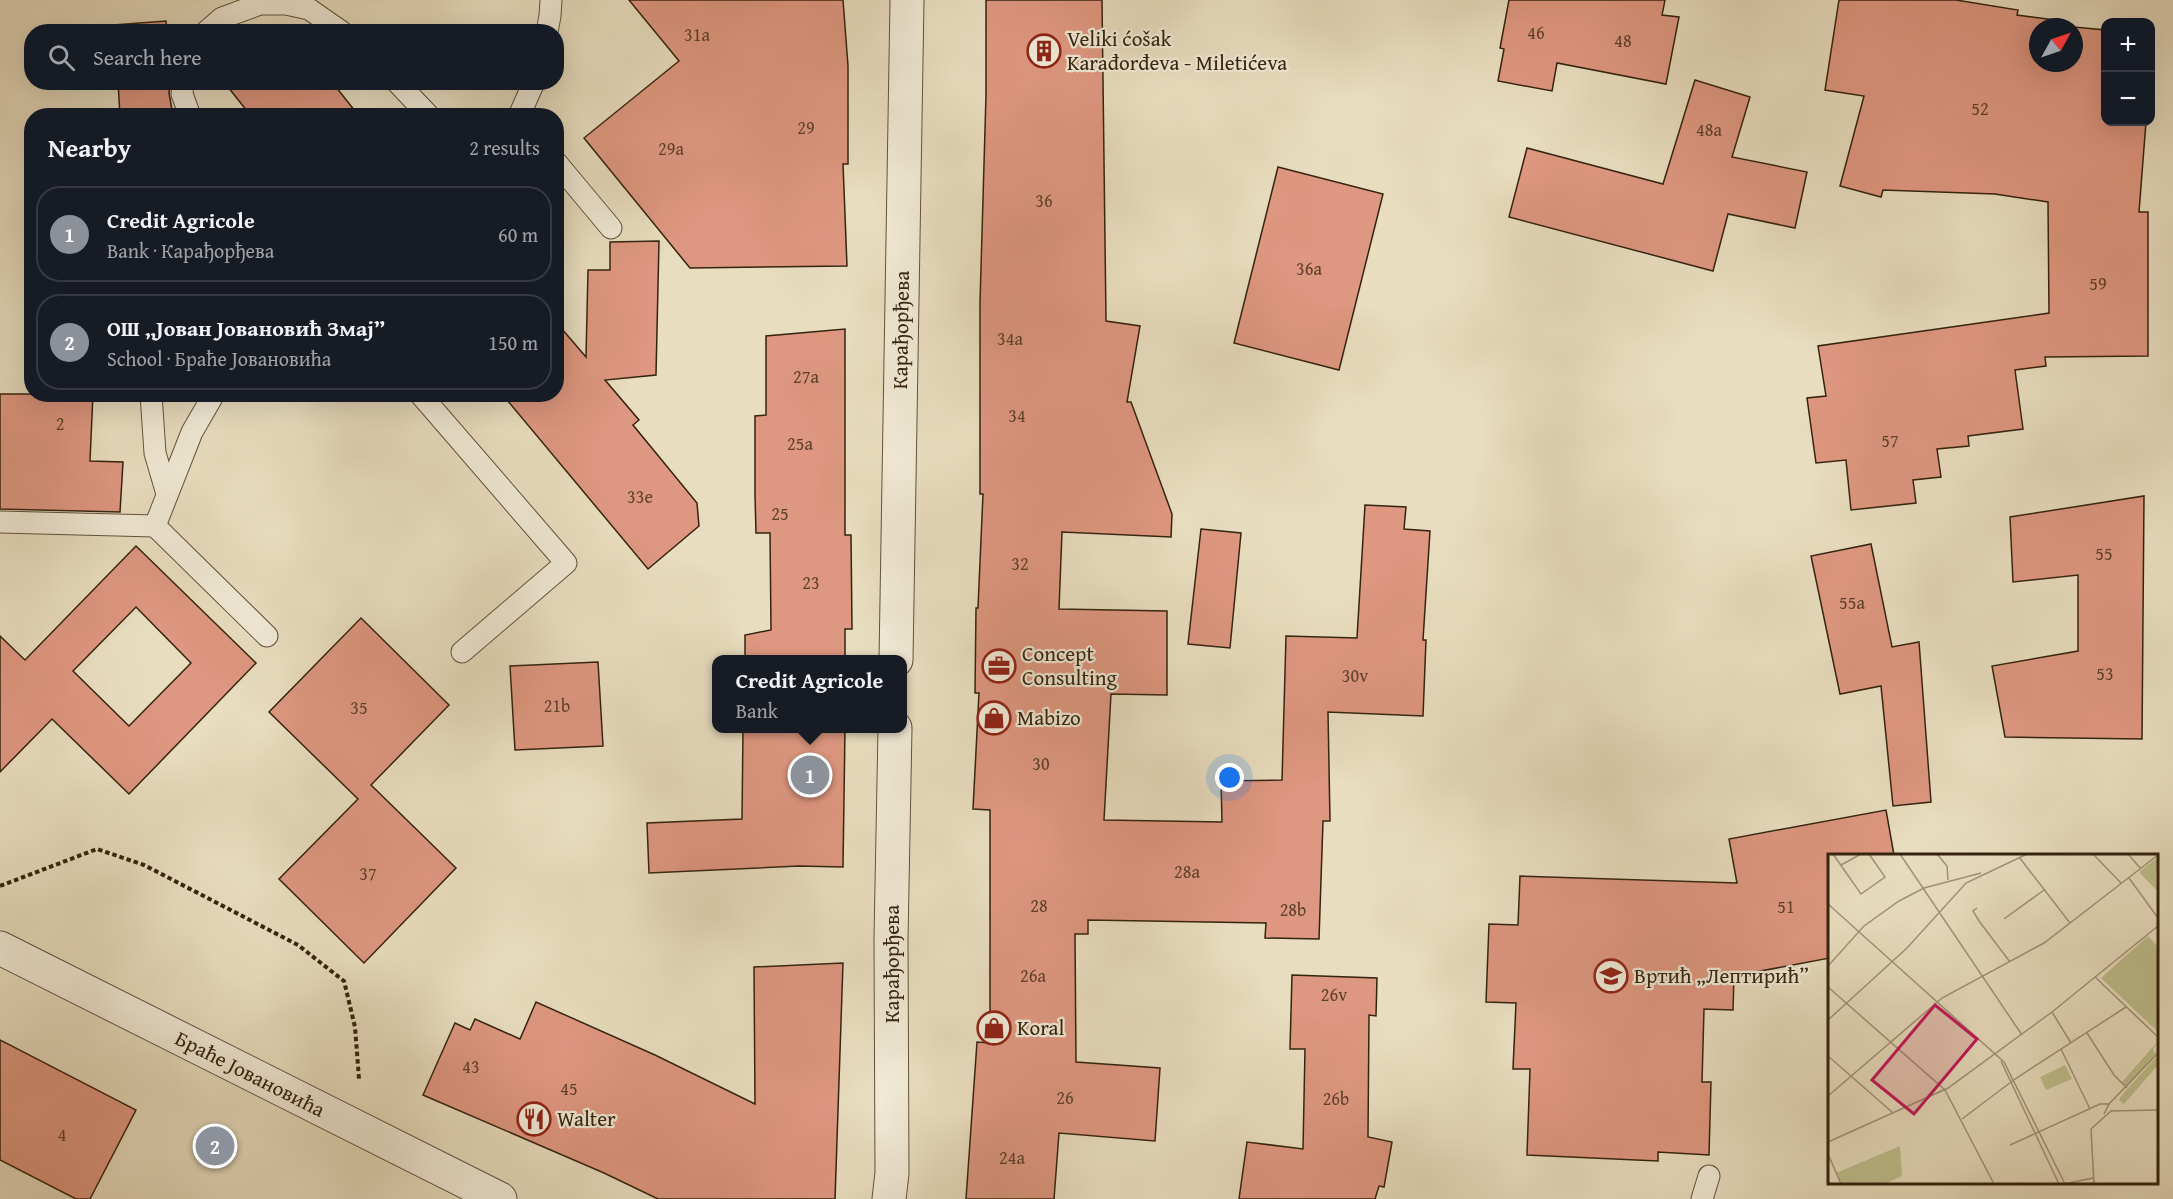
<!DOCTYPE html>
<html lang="en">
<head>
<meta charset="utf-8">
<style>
	body { margin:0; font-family:"Gentium Book Plus",serif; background:#242831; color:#f1f3f6 }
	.controls { position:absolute; right:18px; top:18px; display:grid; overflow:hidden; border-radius:12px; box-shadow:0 6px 24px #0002 }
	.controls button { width:54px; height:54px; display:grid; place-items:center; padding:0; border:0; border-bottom:2px solid #363941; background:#171b24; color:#f1f3f6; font:30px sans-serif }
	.compass { position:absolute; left:2029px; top:18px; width:54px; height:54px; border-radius:50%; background:#171b24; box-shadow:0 6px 24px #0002; rotate:50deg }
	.you { position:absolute; left:1230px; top:778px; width:21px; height:21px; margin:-15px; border:4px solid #fff; border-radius:50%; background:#1a73e8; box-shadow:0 0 0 9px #1a73e833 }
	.badge { display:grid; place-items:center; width:39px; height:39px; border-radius:50%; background:#8c9099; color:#fff; font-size:20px; font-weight:700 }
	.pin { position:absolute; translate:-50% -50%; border:3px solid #fff; box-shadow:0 2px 6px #0006 }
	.popup { position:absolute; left:712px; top:655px; width:195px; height:78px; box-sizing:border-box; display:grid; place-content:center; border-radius:12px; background:#171b24; filter:drop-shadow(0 2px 4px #0005); font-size:20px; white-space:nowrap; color:#9ea1a6 }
	.popup b { font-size:22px; color:#f1f3f6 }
	.popup::after { content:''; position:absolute; left:50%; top:100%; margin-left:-12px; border:12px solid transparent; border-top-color:#171b24 }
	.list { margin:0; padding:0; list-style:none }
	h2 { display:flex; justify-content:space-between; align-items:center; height:78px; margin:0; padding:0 24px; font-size:26px }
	h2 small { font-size:20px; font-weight:400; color:#9ea1a6 }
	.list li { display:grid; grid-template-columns:39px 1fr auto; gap:18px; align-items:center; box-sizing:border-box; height:96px; margin:0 12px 12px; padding:0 12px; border:2px solid #363941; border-radius:24px }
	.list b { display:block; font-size:22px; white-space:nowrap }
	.list p { margin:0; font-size:20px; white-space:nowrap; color:#9ea1a6 }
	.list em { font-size:20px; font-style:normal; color:#9ea1a6 }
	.icon { flex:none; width:33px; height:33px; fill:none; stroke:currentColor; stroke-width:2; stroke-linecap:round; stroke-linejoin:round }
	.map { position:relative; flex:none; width:2173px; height:1199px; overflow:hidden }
	.search { position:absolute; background:#171b24; box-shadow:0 6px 24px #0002; left:24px; top:24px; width:540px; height:66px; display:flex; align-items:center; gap:15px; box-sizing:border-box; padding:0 21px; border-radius:24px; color:#9ea1a6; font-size:22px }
	.panel { position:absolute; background:#171b24; box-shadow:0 6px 24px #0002; left:24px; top:108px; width:540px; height:294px; border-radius:24px }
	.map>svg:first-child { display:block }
</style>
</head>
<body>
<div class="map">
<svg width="2173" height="1199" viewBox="0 0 2173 1199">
	<rect width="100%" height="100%" fill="#e8ddbf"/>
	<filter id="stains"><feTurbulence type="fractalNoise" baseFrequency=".00333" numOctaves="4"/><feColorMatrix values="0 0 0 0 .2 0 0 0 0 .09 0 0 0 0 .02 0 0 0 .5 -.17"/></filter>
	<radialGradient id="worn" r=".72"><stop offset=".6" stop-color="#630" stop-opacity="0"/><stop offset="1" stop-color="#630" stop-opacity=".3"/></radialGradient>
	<g fill="#de9780" stroke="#34230f" stroke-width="1.5" fill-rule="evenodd">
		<polygon points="629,0 843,0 848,66 848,164 843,164 847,266 690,268 584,138 679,61"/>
		<polygon points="986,0 1102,0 1106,321 1140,326 1127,402 1131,402 1172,514 1171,537 1062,532 1059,609 1167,611 1167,695 1111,694 1104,820 1222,822 1221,781 1282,780 1286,636 1357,638 1365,505 1406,507 1404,529 1430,531 1423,640 1426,640 1423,716 1328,712 1330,821 1323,821 1319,939 1265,938 1266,923 1088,920 1088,934 1075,934 1076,1062 1160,1068 1155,1141 1059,1133 1054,1199 966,1199 977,1042 990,1043 990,810 973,809 979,693 975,693 976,608 978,608 983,494 980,494 980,303 986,95"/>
		<polygon points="1509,0 1665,0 1662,15 1679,17 1666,84 1557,63 1552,91 1498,81 1504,49 1500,48"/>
		<polygon points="1839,0 1956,0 2018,10 2017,15 2062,21 2061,26 2074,27 2038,27 2038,63 2074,63 2074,27 2106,30 2106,122 2146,122 2139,212 2148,212 2148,356 2045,357 2046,366 2015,370 2023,429 1968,436 1969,446 1937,449 1941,477 1913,480 1916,503 1851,510 1846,460 1816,463 1807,398 1826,396 1818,346 2049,313 2048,202 1995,194 1883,190 1881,197 1840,186 1864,96 1825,90"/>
		<polygon points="166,21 167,32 114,32 113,25"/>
		<polygon points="1695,80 1750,97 1732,157 1807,172 1795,228 1728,214 1713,271 1509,217 1527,148 1663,184"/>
		<polygon points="118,82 170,82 169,93 173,116 120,116"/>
		<polygon points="224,82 332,82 359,116 251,116"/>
		<polygon points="1278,167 1383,194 1339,370 1234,343"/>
		<polygon points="659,241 656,375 605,380 639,420 633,425 697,503 699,526 648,569 502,394 556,394 556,322 586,357 588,270 610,270 610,242"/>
		<polygon points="845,329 845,535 851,535 852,629 845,629 845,660 745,660 745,635 771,630 770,533 756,533 755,495 755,416 766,415 766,336"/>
		<polygon points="0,394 93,394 90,461 123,462 120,512 0,509"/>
		<polygon points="2144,496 2142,739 2005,737 1992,666 2078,651 2078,575 2013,582 2010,517"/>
		<polygon points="1201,529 1241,533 1230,648 1188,644"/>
		<polygon points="1871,544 1892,647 1919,642 1931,802 1893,806 1881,686 1840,694 1811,556"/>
		<path d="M 136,546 L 256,663 L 129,794 L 52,719 L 0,772 L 0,636 L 25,660 ZM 136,607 L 191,663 L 129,726 L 73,671 Z"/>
		<polygon points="361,618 449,705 371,785 456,868 364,963 279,879 358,799 269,712"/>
		<polygon points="598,662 603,746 515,750 510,666"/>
		<polygon points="743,729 845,729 843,867 799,866 649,873 647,823 742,819"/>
		<polygon points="1886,810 1894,855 1830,855 1830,958 1734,976 1733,1010 1704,1009 1702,1082 1711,1082 1709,1155 1658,1152 1658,1161 1527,1155 1530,1069 1513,1069 1516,1003 1486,1002 1489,924 1518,925 1520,876 1737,883 1729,839"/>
		<polygon points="843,963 835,1199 658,1199 604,1173 423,1095 455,1023 470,1030 475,1019 520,1039 536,1002 655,1055 755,1104 754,967"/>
		<polygon points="1292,975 1377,978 1376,1016 1369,1015 1368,1137 1392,1142 1384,1187 1379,1186 1375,1199 1239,1199 1247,1142 1303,1149 1305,1049 1290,1049"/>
		<polygon points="0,1040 136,1110 90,1199 76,1199 0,1160"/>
	</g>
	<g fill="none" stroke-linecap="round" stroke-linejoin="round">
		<defs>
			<g id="lane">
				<polyline points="206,32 222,18 260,4 286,4 309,9 342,32"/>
				<polyline points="547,32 550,16 551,0"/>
				<polyline points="183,82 182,94 190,116"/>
				<polyline points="397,82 429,116"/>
				<polyline points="519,116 534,82"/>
				<polyline points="556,162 611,228"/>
				<polyline points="151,394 155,453 167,494"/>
				<polyline points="420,394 566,563 462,652"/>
				<polyline points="0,522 155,526 192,432 214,394"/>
				<polyline points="155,526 267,636"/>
				<polyline points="1702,1199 1709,1176"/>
			</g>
			<g id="street">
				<polyline points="896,660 907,0"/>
				<polyline points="0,948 500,1199"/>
				<polyline points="889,1199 892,1173 891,939 895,728"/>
			</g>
		</defs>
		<use href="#lane" stroke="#61523b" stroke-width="23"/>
		<use href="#street" stroke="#61523b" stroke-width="35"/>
		<polyline stroke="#34230f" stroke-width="4" stroke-dasharray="4.5 3" stroke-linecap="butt" points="0,886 97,849 144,865 298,945 344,981 355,1027 359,1079"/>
		<use href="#lane" stroke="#f0e9d5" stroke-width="21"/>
		<use href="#street" stroke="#f0e9d5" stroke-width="33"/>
	</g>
	<defs>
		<symbol id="building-ring" viewBox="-11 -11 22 22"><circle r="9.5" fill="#f0e9d5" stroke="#8f2418" stroke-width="1.5"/><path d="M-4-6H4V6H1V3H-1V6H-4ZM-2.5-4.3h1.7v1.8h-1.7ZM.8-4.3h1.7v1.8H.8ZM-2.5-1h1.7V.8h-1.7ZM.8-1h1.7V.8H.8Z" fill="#8f2418"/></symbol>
		<symbol id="office-ring" viewBox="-11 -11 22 22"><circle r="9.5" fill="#f0e9d5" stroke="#8f2418" stroke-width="1.5"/><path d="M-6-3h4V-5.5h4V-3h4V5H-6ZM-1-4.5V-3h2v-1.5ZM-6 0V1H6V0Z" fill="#8f2418"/></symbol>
		<symbol id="shop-ring" viewBox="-11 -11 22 22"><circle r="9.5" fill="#f0e9d5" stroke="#8f2418" stroke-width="1.5"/><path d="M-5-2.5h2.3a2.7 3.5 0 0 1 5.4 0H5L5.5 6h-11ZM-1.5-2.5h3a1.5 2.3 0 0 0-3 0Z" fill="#8f2418"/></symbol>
		<symbol id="school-ring" viewBox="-11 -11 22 22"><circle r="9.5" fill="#f0e9d5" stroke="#8f2418" stroke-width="1.5"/><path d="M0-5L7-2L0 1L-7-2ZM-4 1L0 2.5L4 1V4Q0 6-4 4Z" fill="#8f2418"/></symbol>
		<symbol id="restaurant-ring" viewBox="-11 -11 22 22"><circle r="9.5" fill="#f0e9d5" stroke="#8f2418" stroke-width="1.5"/><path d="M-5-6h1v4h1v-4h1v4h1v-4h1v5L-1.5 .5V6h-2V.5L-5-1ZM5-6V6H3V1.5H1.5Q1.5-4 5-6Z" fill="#8f2418"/></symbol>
	</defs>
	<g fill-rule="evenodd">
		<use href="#building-ring" x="1025" y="32" width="38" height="38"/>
		<use href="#office-ring" x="980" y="647" width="38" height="38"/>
		<use href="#shop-ring" x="975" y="699" width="38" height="38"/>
		<use href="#school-ring" x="1592" y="957" width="38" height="38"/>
		<use href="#shop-ring" x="975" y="1009" width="38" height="38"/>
		<use href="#restaurant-ring" x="515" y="1100" width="38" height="38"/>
	</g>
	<g text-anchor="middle" stroke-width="4.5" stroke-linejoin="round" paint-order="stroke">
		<g font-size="18" fill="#5e402b">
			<text x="1536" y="39">46</text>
			<text x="697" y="41">31a</text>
			<text x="1623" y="47">48</text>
			<text x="1980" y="115">52</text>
			<text x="806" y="134">29</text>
			<text x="1709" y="136">48a</text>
			<text x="671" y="155">29a</text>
			<text x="1044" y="207">36</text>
			<text x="1309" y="275">36a</text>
			<text x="2098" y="290">59</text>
			<text x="1010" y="345">34a</text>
			<text x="806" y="383">27a</text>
			<text x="1017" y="422">34</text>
			<text x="60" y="430">2</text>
			<text x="1890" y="447">57</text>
			<text x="800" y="450">25a</text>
			<text x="640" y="503">33e</text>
			<text x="780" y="520">25</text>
			<text x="2104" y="560">55</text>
			<text x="1020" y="570">32</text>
			<text x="811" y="589">23</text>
			<text x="1852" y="609">55a</text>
			<text x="2105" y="680">53</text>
			<text x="1355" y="682">30v</text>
			<text x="557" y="712">21b</text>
			<text x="359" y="714">35</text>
			<text x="1041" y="770">30</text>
			<text x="1187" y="878">28a</text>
			<text x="368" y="880">37</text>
			<text x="1039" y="912">28</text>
			<text x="1786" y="913">51</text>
			<text x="1293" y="916">28b</text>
			<text x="1033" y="982">26a</text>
			<text x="1334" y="1001">26v</text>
			<text x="471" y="1073">43</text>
			<text x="569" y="1095">45</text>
			<text x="1065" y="1104">26</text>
			<text x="1336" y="1105">26b</text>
			<text x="62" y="1141">4</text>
			<text x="1012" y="1164">24a</text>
		</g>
		<g font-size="21" fill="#34230f" stroke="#f0e9d5" text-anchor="start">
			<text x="1067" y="46">Veliki ćošak<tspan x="1067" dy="24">Karađorđeva - Miletićeva</tspan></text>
			<text x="1022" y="661">Concept<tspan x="1022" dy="24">Consulting</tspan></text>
			<text x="1017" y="725">Mabizo</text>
			<text x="1634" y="983">Вртић „Лептирић”</text>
			<text x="1017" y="1035">Koral</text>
			<text x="557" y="1126">Walter</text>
		</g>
		<g font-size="21" fill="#34230f" stroke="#f0e9d5">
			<text transform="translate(901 330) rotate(-89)" y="7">Карађорђева</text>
			<text transform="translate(892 964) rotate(-90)" y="7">Карађорђева</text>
			<text transform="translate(250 1074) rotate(27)" y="7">Браће Јовановића</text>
		</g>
	</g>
	<g transform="translate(1828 854)">
		<rect width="330" height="330" fill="#e8ddbf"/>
		<path d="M 330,3 L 328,23 L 330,38 L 311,18 ZM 320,82 L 330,93 L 330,178 L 273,124 ZM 330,187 L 325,196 L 328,200 L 299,233 L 294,228 ZM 330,201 L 330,211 L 296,250 L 291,246 L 293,242 ZM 237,211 L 244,225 L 218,236 L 212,223 ZM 72,292 L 74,322 L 57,330 L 13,330 L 8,319 Z" fill="#bebf8d"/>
		<path fill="none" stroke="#a09379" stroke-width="1.5" d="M 5,0 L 33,40 L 57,23 L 41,0M 72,0 L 194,181M 109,0 L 119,12 L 120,26M 265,0 L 293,29M 300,0 L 313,15M 191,3 L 242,69M 13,11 L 33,0M 301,24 L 330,64M 0,50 L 176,208 L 237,330M 149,54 L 145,57 L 151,67 L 182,108M 176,65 L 216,36M 0,112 L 36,72 L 71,47 L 96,34 L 153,19M 267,123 L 330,183M 0,133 L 117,236 L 166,330M 224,158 L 243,189M 0,166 L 79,94 L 138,29 L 199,0M 259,179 L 286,221 L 299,234M 233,195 L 262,255M 0,202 L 64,258M 173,207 L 231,330M 0,242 L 114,144 L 216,89 L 330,1M 276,260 L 281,250 L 330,199M 134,265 L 187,225 L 298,153M 0,288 L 120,234 L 224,158 L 330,72M 182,291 L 272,250 L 282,250M 0,300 L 13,330M 236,330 L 265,324M 266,330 L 263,275 L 283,257 L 330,256"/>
		<path fill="#c2185b" fill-opacity="0.15" stroke="#c2185b" stroke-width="3" d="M 107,151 L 149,185 L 86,260 L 44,226 Z"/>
		<rect width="330" height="330" fill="none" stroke="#34230f" stroke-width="3"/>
	</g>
	<rect width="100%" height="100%" filter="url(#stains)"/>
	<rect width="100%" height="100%" fill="url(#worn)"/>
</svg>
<div class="controls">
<button>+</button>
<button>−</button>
</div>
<svg class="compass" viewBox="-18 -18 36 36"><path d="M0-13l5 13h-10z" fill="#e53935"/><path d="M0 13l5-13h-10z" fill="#9ea1a6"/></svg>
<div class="you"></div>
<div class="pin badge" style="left:810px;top:775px">1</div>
<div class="popup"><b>Credit Agricole</b>Bank</div>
<div class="pin badge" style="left:215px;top:1146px">2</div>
<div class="search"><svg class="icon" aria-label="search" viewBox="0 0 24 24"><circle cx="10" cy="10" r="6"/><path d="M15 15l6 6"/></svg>Search here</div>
<section class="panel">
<h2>Nearby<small>2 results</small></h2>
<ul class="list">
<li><span class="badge">1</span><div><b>Credit Agricole</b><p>Bank · Карађорђева</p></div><em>60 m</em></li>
<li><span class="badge">2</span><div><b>ОШ „Јован Јовановић Змај”</b><p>School · Браће Јовановића</p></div><em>150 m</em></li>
</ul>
</section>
</div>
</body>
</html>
